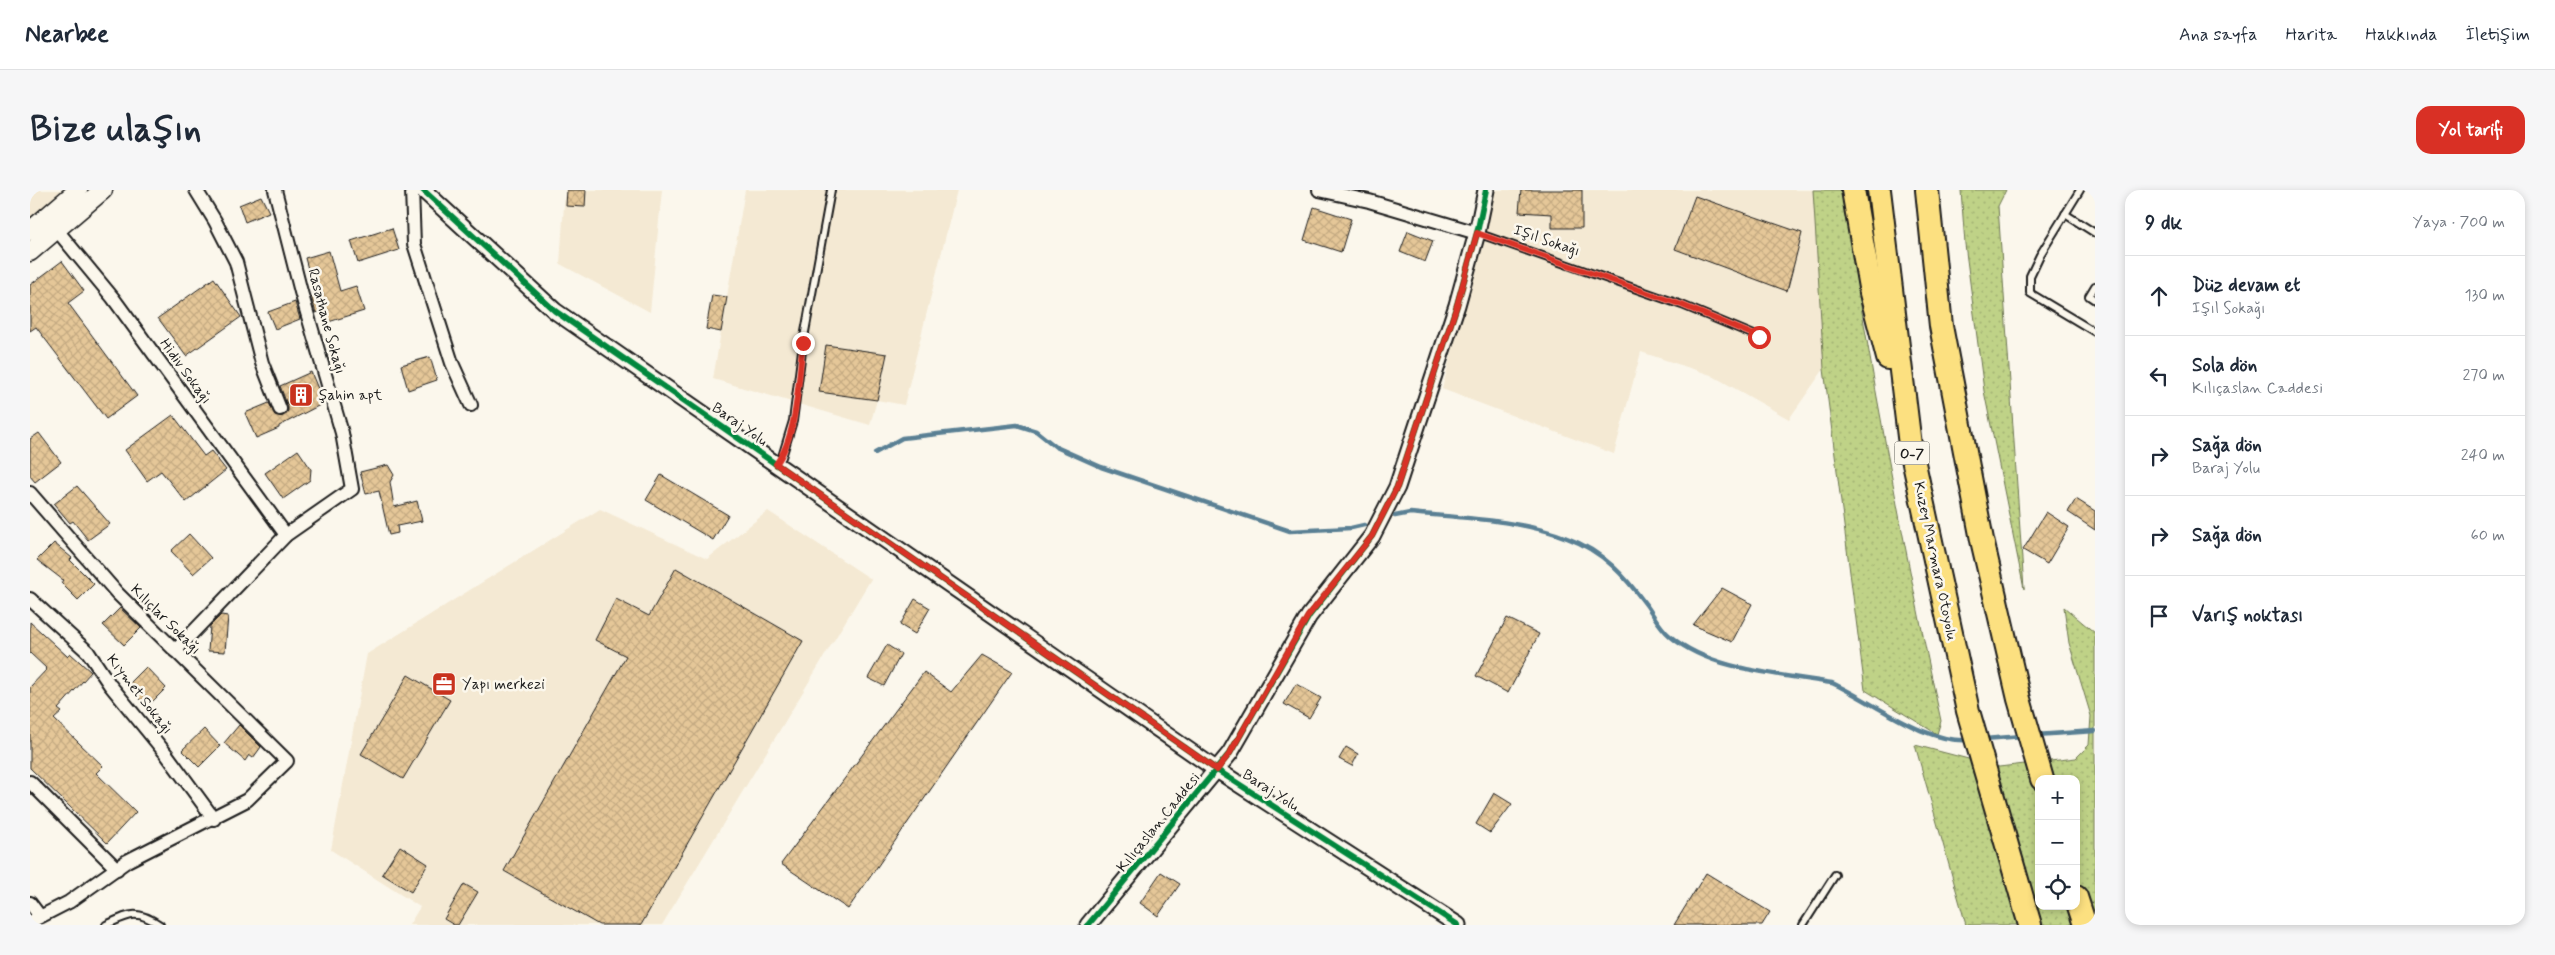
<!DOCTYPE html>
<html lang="tr">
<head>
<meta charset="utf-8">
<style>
	body { margin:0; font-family:Mynerve,sans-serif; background:#f6f6f7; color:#1f2937 }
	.controls { position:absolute; right:15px; bottom:15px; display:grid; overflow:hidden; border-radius:10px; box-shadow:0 2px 8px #0003 }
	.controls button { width:45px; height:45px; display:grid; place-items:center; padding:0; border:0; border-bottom:1px solid #e0e1e3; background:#fff; color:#1f2937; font:25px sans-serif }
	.stop { position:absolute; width:15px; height:15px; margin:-11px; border:4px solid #d93025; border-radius:50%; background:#fff }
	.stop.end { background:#d93025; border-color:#fff; box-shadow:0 1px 5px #0008 }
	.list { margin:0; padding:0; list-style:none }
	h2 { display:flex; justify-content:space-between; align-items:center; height:65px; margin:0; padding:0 20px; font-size:21px }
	h2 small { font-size:16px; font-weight:400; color:#747a83 }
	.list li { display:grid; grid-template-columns:32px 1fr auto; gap:15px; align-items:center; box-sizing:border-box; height:80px; padding:0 20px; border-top:1px solid #e0e1e3 }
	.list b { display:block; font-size:19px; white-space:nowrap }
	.list p { margin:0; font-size:16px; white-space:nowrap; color:#747a83 }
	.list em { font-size:16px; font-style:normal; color:#747a83 }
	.icon { flex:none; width:28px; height:28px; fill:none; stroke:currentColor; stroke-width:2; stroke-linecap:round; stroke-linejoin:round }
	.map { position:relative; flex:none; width:2065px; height:735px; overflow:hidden; border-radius:15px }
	header { display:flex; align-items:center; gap:30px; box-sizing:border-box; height:70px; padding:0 25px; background:#fff; border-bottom:1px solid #e0e1e3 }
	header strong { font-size:24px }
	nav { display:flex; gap:28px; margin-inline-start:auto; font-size:18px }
	.intro { display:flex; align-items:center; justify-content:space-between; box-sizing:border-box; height:120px; padding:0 30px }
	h1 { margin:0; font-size:35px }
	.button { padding:12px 22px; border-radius:15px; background:#d93025; color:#fff; font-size:18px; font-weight:700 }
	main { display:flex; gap:30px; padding:0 30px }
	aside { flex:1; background:#fff; border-radius:15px; box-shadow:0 2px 8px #0003 }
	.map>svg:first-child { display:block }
</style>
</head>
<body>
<header>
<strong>Nearbee</strong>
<nav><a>Ana sayfa</a><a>Harita</a><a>Hakkında</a><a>İletişim</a></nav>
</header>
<div class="intro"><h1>Bize ulaşın</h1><a class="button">Yol tarifi</a></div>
<main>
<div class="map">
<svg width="2065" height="735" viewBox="0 0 2065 735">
	<defs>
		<pattern id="grass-dots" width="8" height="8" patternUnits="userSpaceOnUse" patternTransform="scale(1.25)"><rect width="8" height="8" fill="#bfd287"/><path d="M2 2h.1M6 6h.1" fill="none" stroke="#a4b474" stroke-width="1.8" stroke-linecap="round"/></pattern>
		<pattern id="building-cross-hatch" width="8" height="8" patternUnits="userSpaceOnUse" patternTransform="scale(1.25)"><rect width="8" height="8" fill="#e5c798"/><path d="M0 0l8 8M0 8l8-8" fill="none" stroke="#c4aa82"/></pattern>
	</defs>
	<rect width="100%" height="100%" fill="#fbf7ec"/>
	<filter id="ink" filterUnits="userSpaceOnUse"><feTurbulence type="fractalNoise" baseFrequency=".02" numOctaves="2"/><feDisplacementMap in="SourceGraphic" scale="10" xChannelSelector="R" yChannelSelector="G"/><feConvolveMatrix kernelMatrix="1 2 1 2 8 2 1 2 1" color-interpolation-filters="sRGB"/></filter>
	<g filter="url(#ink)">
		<g fill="#f4e9d3">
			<polygon points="0,0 41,0 0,35"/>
			<polygon points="535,0 632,0 620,122 530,74"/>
			<polygon points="715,0 927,0 874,215 847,210 840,235 683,189"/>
			<polygon points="1465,0 1783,0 1796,176 1759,229 1681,185 1611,162 1584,264 1412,199"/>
			<polygon points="570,319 677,369 738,321 841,389 632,735 379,735 390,717 301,660 337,464"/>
		</g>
		<g fill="url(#grass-dots)" stroke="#6e7752" fill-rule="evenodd">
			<path d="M 1783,0 L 1812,0 C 1840,178 1873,354 1911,531 L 1907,544 L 1835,500 L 1794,179 Z"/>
			<polygon points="1931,0 1976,0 1968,16 1994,399 1954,201 1935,54"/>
			<path d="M 2034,417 L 2065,443 L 2065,735 L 1936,735 L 1885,555 L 1969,577 L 2046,568 L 2059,555 L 2061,526 L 2039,453 ZM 2009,589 L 2046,589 L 2046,716 L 2009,716 Z"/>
		</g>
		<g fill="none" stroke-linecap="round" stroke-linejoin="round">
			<g stroke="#5a8094" stroke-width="4.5">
				<polyline points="845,263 872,248 987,235 1006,241 1026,257 1071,277 1260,341 1321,338 1334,335"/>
				<path d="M 1365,326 L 1380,323 C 1431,328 1488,329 1537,348 C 1573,361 1595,386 1617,416 C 1624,426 1631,439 1640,446 C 1681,481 1751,484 1802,493 C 1844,512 1894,554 1941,550"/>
				<polyline points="2006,545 2065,541"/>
				<polyline points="1954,549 1993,546"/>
			</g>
		</g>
		<g fill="url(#building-cross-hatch)" stroke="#1c1c1c">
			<polygon points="537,0 556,0 555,17 536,16"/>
			<polygon points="1491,0 1552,0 1552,38 1522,38 1522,24 1489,22"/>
			<polygon points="231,6 239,22 215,32 209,15"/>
			<polygon points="1665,6 1772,43 1757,101 1645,59"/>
			<polygon points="1284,17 1321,29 1311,62 1274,50"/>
			<polygon points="362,38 369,60 328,73 321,51"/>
			<polygon points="1378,41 1403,51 1395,72 1370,62"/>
			<polygon points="299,61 310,101 326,96 334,121 295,133 291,121 286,123 281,106 285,105 275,68"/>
			<polygon points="32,71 54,101 38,113 107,206 76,229 6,137 0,141 0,95"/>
			<polygon points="184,88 211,127 156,166 128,128"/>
			<polygon points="682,105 697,107 691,142 676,139"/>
			<polygon points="265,112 270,129 245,139 238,122"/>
			<polygon points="796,155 857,164 847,210 789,202"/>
			<polygon points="400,167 407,190 378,200 371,175"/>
			<polygon points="281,182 294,213 249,236 249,238 226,248 215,223 239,213 245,225 253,226 258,221 258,217 250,196"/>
			<polygon points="143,225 174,266 181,261 196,280 156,312 131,281 117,291 95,260"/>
			<polygon points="9,243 31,272 5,292 0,286 0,249"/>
			<polygon points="268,260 281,279 280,290 253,309 235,283"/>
			<polygon points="358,275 364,285 360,292 364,317 387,311 392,331 367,336 368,343 359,345 349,301 336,304 330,282"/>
			<polygon points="631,285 698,325 683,350 616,310"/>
			<polygon points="47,296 80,334 58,350 43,331 40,333 24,314"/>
			<polygon points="2046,309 2065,321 2065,340 2038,322"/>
			<polygon points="2016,322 2039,337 2017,374 1993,360"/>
			<polygon points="159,344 181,368 163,384 141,361"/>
			<polygon points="24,353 42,368 40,370 64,394 48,410 31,393 33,390 7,370"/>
			<polygon points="646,378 773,451 611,735 569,735 474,681 596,466 565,450 586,409 619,426"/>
			<polygon points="1692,398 1722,414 1702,452 1663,435"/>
			<polygon points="885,409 900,418 885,444 870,435"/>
			<polygon points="90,418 111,438 94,455 73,435"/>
			<polygon points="191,425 198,426 195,462 178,461 180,436"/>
			<polygon points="1477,428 1509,444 1478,503 1446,486"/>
			<polygon points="0,432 37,466 40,463 61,482 28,519 32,522 24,529 73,576 66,583 106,622 77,653 0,578 0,497 17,479 0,463"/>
			<polygon points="857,455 871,464 854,496 838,488"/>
			<polygon points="952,465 982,482 818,719 751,674 894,482 921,502"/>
			<polygon points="116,477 136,498 117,517 97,496"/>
			<polygon points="378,485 420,510 373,589 331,564"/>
			<polygon points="1266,494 1291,508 1279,528 1254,514"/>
			<polygon points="209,535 231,557 223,568 219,565 215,571 194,553"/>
			<polygon points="174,539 190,556 169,577 152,560"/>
			<polygon points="1316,557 1328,564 1322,576 1309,569"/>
			<polygon points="1464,603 1482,614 1460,643 1446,634"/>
			<polygon points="370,656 398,674 381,702 352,684"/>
			<polygon points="1131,682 1150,694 1128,726 1110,713"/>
			<polygon points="1676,683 1740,722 1732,735 1644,735"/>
			<polygon points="434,694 448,702 428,735 424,735 414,729"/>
		</g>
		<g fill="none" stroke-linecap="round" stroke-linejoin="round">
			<defs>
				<g id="service">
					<polyline points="2050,0 2010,65 2000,86 2000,103 2065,142"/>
					<polyline points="2035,24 2065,43"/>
					<polyline points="1447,43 1652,115 1729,147"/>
					<polyline points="2065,96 2059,106 2065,110"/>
					<polyline points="747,274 752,267 763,231 773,153 801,0"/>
					<path d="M 76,735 C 100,724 106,719 130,735"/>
					<polyline points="1773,735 1805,685"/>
				</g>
				<g id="minor">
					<polyline points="166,0 185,31 206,72 232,173 250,219"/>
					<polyline points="382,0 384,54 422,173 441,215"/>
					<polyline points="1289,0 1339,11 1447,43"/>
					<polyline points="26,39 83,108 256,345"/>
					<polyline points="0,303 87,403 257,571 217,610 97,671 39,712 0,732"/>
					<polyline points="0,409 58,462 80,495 137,565 184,629"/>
					<polyline points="145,461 256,345 322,299 312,243 271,102 245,0"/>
					<polyline points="0,592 87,679"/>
					<polyline points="0,713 9,725"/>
				</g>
				<g id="tertiary">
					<polyline points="393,0 525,121 1187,580 1428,735"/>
					<polyline points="1058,735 1200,563 1279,426 1342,346 1367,297 1427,115 1447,43 1456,0"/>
				</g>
				<g id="secondary">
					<polyline points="0,41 48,0"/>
					<polyline points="0,62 73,0"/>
				</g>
				<g id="motorway">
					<polyline points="1823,0 1841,103 1858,168"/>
					<polyline points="1849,0 1880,255 1938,521 2000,735"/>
					<polyline points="1897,0 1911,136 1952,350 1989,509 2012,589"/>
					<polyline points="2046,707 2055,735"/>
				</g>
			</defs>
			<use href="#service" stroke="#1c1c1c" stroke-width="10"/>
			<use href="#minor" stroke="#1c1c1c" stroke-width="16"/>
			<use href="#tertiary" stroke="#1c1c1c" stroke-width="19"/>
			<use href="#secondary" stroke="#1c1c1c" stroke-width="21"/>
			<use href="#motorway" stroke="#1c1c1c" stroke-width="26"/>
			<use href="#service" stroke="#fbf7ec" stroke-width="6"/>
			<use href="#minor" stroke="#fbf7ec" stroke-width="12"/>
			<use href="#tertiary" stroke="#fbf7ec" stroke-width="15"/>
			<use href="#secondary" stroke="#fbf7ec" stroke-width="18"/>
			<use href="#motorway" stroke="#fce080" stroke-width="22"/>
			<defs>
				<g id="cycleway">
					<polyline points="393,0 525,121 1187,580 1428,735"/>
					<polyline points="1058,735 1200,563 1279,426 1342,346 1367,297 1427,115 1447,43 1456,0"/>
				</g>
			</defs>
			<use href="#cycleway" stroke="#fbf7ec" stroke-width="9"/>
			<use href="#cycleway" stroke="#00873e" stroke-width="6"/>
		</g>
	</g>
	<g fill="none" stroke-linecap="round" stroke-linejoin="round" filter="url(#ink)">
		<path stroke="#d93025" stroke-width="6" d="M 773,153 C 768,189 768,245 746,274 L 1187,580 L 1200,563 L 1278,426 L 1342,346 L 1367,297 L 1427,115 L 1447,43 L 1652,115 L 1729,147"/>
	</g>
	<defs>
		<symbol id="building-square" viewBox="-11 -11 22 22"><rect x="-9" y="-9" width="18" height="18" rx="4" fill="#c8321e" stroke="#fbf7ec"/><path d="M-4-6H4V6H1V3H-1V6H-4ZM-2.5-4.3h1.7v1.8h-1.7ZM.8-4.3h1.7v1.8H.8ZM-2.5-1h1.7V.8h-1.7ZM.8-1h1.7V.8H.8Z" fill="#fff"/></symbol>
		<symbol id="office-square" viewBox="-11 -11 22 22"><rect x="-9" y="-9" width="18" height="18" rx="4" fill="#c8321e" stroke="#fbf7ec"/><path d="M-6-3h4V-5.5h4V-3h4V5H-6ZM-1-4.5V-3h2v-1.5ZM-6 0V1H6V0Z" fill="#fff"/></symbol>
	</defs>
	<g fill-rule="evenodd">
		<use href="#building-square" x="257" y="191" width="28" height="28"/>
		<use href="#office-square" x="400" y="480" width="28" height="28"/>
	</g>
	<g text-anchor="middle" stroke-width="5" stroke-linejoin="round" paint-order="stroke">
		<rect fill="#fbf7ec" stroke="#5f5e5a" stroke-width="1" x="1864.5" y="251.5" width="35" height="23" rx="4"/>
		<g font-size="14" font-weight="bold" fill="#1c1c1c">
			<text x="1882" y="268">O-7</text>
		</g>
		<g font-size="15" fill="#1c1c1c" stroke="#fbf7ec">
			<text transform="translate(1517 50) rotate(19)" y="5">Işıl Sokağı</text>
			<text transform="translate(297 131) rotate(75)" y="5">Rasathane Sokağı</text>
			<text transform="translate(156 181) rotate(54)" y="5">Hidiv Sokağı</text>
			<text transform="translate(710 234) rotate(35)" y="5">Baraj Yolu</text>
			<text transform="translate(1906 371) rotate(78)" y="5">Kuzey Marmara Otoyolu</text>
			<text transform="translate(136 429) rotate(45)" y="5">Kılıçlar Sokağı</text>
			<text transform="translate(110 504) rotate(52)" y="5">Kıymet Sokağı</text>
			<text transform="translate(1241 600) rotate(33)" y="5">Baraj Yolu</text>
			<text transform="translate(1128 632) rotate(-51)" y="5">Kılıçaslan Caddesi</text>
		</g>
		<g font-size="15" fill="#1c1c1c" stroke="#fbf7ec" text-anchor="start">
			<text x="288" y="210">şahin apt</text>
			<text x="432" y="499">Yapı merkezi</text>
		</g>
	</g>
</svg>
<div class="controls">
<button>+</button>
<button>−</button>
<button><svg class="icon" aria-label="locate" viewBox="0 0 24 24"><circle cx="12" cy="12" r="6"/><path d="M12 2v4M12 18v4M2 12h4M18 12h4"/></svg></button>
</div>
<div class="stop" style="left:1729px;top:147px"></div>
<div class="stop end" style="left:773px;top:153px"></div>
</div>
<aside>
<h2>9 dk<small>Yaya · 700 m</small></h2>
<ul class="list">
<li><svg class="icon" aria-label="ahead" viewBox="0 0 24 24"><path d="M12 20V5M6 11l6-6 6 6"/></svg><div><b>Düz devam et</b><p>Işıl Sokağı</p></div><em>130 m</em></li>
<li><svg class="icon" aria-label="left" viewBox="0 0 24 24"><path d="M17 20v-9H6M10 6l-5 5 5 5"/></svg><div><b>Sola dön</b><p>Kılıçaslan Caddesi</p></div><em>270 m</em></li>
<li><svg class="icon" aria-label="right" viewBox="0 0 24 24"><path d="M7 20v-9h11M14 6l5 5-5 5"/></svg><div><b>Sağa dön</b><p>Baraj Yolu</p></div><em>240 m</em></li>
<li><svg class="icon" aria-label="right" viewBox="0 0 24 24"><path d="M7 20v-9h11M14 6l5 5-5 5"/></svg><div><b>Sağa dön</b></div><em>60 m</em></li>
<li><svg class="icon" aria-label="arrive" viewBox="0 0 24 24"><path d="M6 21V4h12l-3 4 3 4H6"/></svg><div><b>Varış noktası</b></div></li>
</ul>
</aside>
</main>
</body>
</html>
